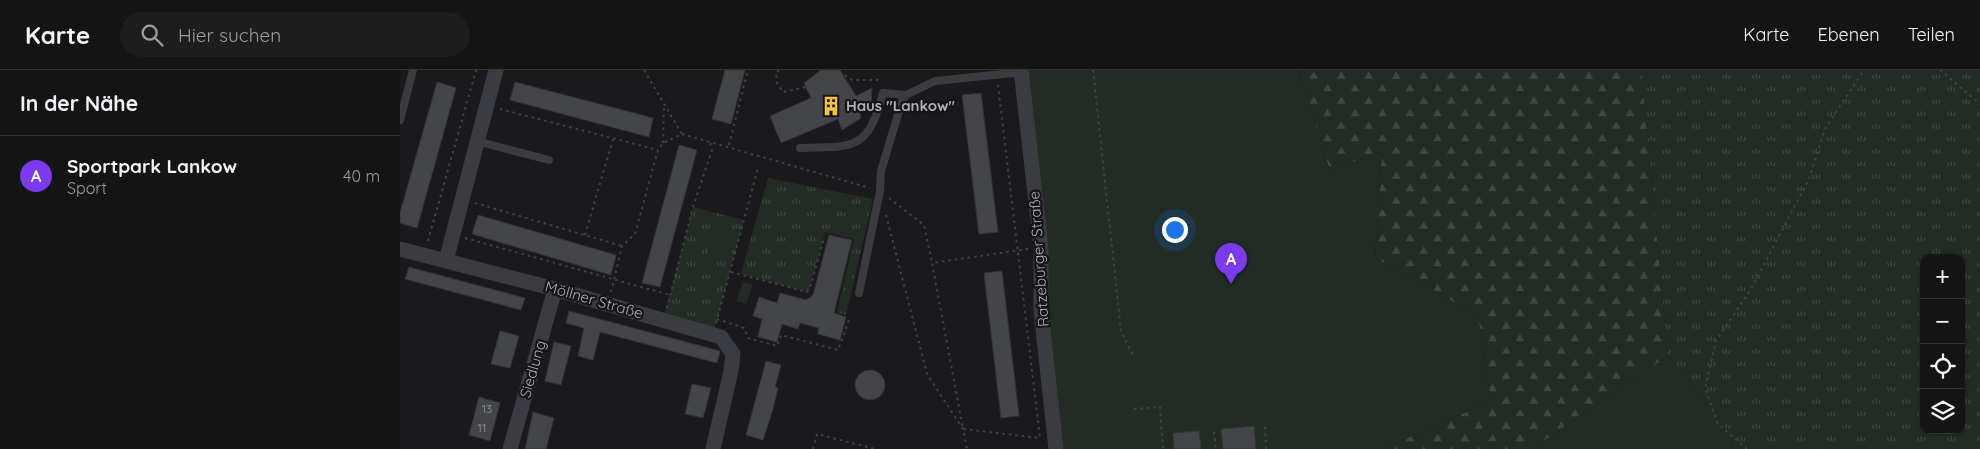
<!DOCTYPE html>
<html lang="de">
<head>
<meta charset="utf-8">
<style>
	body { margin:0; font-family:Quicksand,sans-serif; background:#1d1d1e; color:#f1f3f6 }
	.controls { position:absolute; right:15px; bottom:15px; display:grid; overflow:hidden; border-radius:10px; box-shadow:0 1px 4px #0004 }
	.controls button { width:45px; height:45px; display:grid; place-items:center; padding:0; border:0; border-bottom:1px solid #333334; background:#141415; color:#f1f3f6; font:25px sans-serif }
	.you { position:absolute; left:774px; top:159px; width:18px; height:18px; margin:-12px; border:4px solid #fff; border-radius:50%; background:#1a73e8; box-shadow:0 0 0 8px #1a73e833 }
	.badge { display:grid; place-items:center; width:32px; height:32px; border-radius:50%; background:#7c3aed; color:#fff; font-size:16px; font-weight:700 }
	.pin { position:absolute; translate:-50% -41px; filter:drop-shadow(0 1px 2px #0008) }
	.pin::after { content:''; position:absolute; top:26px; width:18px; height:15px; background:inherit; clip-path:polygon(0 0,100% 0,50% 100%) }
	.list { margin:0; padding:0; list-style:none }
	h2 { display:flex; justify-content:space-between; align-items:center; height:65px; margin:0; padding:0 20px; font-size:21px }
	h2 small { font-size:16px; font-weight:400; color:#9d9ea0 }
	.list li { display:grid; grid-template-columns:32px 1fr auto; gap:15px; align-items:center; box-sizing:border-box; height:80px; padding:0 20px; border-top:1px solid #333334 }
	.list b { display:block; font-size:19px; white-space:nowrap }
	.list p { margin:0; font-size:16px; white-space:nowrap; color:#9d9ea0 }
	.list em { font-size:16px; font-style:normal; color:#9d9ea0 }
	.icon { flex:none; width:28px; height:28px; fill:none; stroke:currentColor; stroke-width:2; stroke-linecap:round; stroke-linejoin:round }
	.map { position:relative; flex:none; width:1580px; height:379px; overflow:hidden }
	header { display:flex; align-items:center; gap:30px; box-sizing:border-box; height:70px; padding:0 25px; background:#141415; border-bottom:1px solid #333334 }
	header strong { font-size:24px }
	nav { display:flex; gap:28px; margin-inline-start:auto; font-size:18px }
	.search { width:350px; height:45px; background:#1d1d1e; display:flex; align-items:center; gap:12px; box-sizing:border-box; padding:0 18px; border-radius:28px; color:#9d9ea0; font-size:19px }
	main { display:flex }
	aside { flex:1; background:#141415 }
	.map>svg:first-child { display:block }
</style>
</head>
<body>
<header>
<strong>Karte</strong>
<div class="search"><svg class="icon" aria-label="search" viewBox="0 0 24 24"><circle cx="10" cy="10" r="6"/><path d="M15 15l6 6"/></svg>Hier suchen</div>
<nav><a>Karte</a><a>Ebenen</a><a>Teilen</a></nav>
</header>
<main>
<aside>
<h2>In der Nähe<small></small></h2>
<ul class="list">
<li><span class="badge">A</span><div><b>Sportpark Lankow</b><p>Sport</p></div><em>40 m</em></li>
</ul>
</aside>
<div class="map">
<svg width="1580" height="379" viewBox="0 0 1580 379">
	<defs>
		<pattern id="grass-tufts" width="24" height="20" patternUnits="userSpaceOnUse" patternTransform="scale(1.25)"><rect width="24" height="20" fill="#222b24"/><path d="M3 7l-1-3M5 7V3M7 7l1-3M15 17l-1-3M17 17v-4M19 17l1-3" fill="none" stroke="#3f4742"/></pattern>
		<pattern id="forest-firs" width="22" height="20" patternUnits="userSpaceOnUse" patternTransform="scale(1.25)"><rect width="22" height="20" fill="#222b24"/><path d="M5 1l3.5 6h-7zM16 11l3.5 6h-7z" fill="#3f4742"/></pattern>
	</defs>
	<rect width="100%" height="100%" fill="#1a1a1c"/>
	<g fill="url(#grass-tufts)" fill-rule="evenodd">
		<path d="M 1241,0 L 1580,0 L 1580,379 L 1334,379 L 1316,342 L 1268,286 ZM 1524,188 L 1561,188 L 1561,360 L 1524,360 Z"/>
		<polygon points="368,108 473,129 446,245 437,242 454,169 425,162 411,215 407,222 341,204"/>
		<polygon points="293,137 344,150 313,265 263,250"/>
	</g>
	<polygon fill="url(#forest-firs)" points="898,0 1241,0 1268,286 1132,379 982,379 1091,331 1078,246 975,188 982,81 930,101"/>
	<g fill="#222b24">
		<polygon points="621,0 898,0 930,101 982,81 975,188 1078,246 1091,331 982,379 656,379"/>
		<polygon points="315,157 329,161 321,187 307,183"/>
		<polygon points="343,212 353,215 346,234 336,231"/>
		<polygon points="1268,286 1316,342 1334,379 1132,379"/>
	</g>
	<g fill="#444549" stroke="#353438">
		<polygon points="325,0 345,0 331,54 312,49"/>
		<polygon points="421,0 440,0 456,26 472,18 471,34 460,43 461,48 442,60 438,49 381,73 370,46 411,28 404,13"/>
		<polygon points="37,12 56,18 17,158 0,153 0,143"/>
		<polygon points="115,12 253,48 249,67 110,30"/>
		<polygon points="581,23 598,162 579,164 562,25"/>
		<polygon points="279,75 297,80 260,217 242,213"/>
		<polygon points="78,145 216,185 211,205 72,164"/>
		<polygon points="429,165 452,170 434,243 446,247 440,270 418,264 419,258 400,253 398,259 382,254 377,272 358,267 362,249 353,246 359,227 377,233 380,223 406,230 413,225"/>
		<polygon points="9,197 125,228 121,240 5,209"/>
		<polygon points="602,201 619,346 601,348 584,203"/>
		<polygon points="169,241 320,281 317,293 200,262 193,290 178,286 184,258 166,253"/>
		<polygon points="100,261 119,266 110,298 91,294"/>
		<polygon points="154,272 171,276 161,315 145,311"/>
		<polygon points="366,291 381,295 375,317 378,318 373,339 363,370 346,365"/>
		<circle cx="470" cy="315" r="15"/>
		<polygon points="292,314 311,318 303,348 285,344"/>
		<polygon points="79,327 100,333 90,371 69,365"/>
		<polygon points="133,342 154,348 146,379 125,379"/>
		<polygon points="854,356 856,379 823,379 821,359"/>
		<polygon points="799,361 801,379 774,379 773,363"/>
	</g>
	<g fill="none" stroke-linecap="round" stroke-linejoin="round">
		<g stroke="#414248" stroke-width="2" stroke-dasharray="2.5 4" stroke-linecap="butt">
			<polyline points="379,0 376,3 377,13 383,22 406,17"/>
			<polyline points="693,0 721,261 733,286"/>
			<polyline points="1540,0 1580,34"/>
			<polyline points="445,5 452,10 478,10 480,13"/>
			<polyline points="598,15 640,368"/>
			<polyline points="100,39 258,80"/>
			<polyline points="282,64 470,118"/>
			<polyline points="263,73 264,36"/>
			<polyline points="329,75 348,0"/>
			<polyline points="489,128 524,155 532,193"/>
			<polyline points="75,133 222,176"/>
			<polyline points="486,145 527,304 563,359 567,379"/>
			<polyline points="185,165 213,69"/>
			<polyline points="65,168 270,225"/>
			<polyline points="28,171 76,0"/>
			<polyline points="628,179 532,193 563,359 640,368"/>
			<polyline points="331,202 407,222 411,215 424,168"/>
			<polyline points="211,222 222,176 235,164 258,80 263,73 282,64 244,0"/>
			<polyline points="267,238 293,137 312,80 310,72"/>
			<polyline points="317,249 344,258 348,268 377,276 381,265 438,280 449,250"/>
			<polyline points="316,253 358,98"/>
			<polyline points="734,339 760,337 763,379"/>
			<polyline points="865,357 866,379"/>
			<polyline points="814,362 816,379"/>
			<polyline points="413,379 417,364 475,379"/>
			<polyline points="1347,379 1318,354 1305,318 1316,271 1351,219 1409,109 1425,59 1464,0"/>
		</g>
		<g stroke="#3b3c41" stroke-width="8">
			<polyline points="0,50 13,0"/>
			<polyline points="76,71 149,90"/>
			<path d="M 400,78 C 455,77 468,80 483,23 L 506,25"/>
			<polyline points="459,223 480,121 481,101 502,31 506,25 535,11 622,2"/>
		</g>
		<g stroke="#3b3c41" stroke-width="15">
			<polyline points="621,0 641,177 641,241 656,379"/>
			<polyline points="0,179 155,219 321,267 333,284 331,301 313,379"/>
			<polyline points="46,191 96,0"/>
			<polyline points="110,379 155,219"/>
		</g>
	</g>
	<defs>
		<symbol id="building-bare" viewBox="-9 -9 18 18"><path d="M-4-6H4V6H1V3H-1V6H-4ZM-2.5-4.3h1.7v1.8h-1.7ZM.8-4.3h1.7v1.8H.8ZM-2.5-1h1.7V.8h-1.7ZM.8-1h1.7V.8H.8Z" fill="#efc53f" stroke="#151517" stroke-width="2.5" paint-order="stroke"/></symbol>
	</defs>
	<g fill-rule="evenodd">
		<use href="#building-bare" x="417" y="22" width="28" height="28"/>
	</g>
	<g text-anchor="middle" stroke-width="4.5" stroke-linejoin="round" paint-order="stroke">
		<g font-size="12" fill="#93959f">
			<text x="87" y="343">13</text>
			<text x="82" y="362">11</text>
		</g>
		<g font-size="15" font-weight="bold" fill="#adb0bc" stroke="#151517" text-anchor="start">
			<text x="446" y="41">Haus "Lankow"</text>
		</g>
		<g font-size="15" fill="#adb0bc" stroke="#151517">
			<text transform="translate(639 189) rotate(-94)" y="5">Ratzeburger Straße</text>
			<text transform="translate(194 230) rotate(16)" y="5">Möllner Straße</text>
			<text transform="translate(133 299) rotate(-74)" y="5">Siedlung</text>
		</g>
	</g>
</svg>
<div class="controls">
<button>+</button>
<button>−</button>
<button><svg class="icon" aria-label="locate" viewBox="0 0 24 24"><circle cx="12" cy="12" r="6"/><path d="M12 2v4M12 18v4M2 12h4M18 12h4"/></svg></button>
<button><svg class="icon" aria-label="layers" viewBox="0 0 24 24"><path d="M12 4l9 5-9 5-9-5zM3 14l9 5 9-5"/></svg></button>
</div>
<div class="you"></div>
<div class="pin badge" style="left:831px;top:214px">A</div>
</div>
</main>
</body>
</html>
